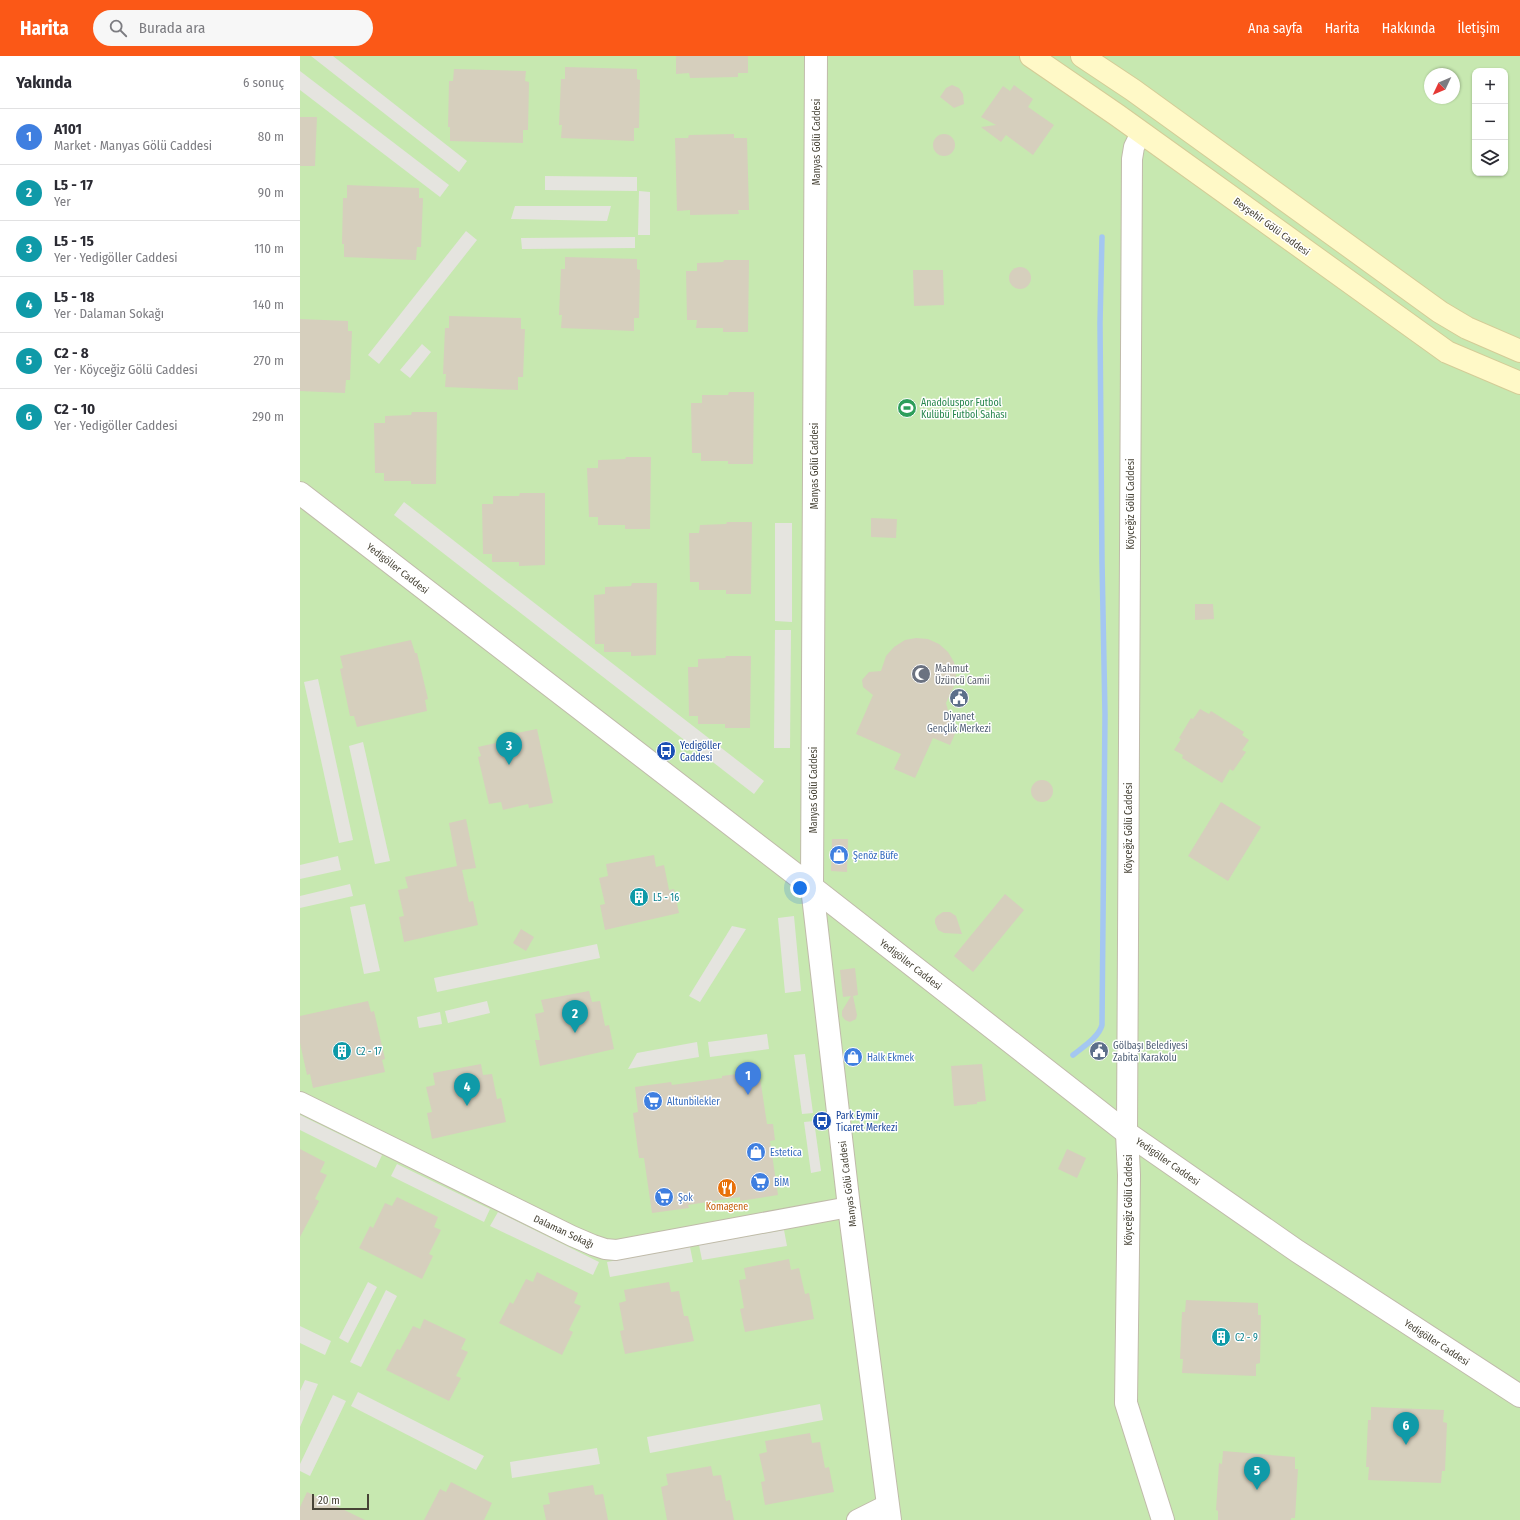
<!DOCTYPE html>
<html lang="tr">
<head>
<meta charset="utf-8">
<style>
	body { margin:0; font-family:"Fira Sans Condensed",sans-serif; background:#f7f7f7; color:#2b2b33 }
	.controls { position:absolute; right:12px; top:12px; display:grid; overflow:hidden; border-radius:8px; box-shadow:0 1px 3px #0004 }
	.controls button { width:36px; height:36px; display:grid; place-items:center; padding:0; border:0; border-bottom:1px solid #e1e1e2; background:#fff; color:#2b2b33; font:20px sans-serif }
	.compass { position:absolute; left:1124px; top:12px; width:36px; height:36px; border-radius:50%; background:#fff; box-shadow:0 1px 3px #0004; rotate:226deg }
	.scale { position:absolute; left:12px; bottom:10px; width:57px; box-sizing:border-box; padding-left:4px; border:2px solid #474336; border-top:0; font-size:11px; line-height:14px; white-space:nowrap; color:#474336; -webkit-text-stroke:3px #fff; paint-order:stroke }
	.you { position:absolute; left:500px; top:832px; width:14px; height:14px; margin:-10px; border:3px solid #fff; border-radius:50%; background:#1a73e8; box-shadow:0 0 0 6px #1a73e833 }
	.badge { display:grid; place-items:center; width:26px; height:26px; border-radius:50%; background:#fb5817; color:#fff; font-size:13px; font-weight:700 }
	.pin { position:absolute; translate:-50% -33px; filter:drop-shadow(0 1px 2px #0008) }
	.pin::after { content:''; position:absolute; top:21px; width:14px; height:12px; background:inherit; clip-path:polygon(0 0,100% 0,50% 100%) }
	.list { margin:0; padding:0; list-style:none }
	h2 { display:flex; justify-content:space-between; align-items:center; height:52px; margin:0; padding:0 16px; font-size:17px }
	h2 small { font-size:13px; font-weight:400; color:#7c7c81 }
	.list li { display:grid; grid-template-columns:26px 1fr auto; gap:12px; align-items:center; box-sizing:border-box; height:56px; padding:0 16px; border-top:1px solid #e1e1e2 }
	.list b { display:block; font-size:15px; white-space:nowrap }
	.list p { margin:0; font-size:13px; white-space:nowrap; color:#7c7c81 }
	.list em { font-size:13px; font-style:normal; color:#7c7c81 }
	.icon { flex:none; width:22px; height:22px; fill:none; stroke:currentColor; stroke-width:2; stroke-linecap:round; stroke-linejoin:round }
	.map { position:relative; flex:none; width:1220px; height:1464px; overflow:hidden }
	header { display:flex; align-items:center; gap:24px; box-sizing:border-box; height:56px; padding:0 20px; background:#fb5817; color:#fff }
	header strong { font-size:19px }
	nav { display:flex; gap:22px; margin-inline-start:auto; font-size:14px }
	.search { width:280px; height:36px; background:#f7f7f7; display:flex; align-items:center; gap:10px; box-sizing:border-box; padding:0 14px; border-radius:22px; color:#7c7c81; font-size:15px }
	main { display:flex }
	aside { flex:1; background:#fff }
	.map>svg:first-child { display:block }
</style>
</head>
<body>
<header>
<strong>Harita</strong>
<div class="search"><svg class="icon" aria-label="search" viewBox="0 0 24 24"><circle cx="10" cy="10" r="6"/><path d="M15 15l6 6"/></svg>Burada ara</div>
<nav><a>Ana sayfa</a><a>Harita</a><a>Hakkında</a><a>İletişim</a></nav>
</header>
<main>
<aside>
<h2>Yakında<small>6 sonuç</small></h2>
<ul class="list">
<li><span class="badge" style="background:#3f7fe0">1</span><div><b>A101</b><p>Market · Manyas Gölü Caddesi</p></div><em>80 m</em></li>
<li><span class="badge" style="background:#0f9aa8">2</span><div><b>L5 - 17</b><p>Yer</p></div><em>90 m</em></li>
<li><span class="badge" style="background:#0f9aa8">3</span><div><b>L5 - 15</b><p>Yer · Yedigöller Caddesi</p></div><em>110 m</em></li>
<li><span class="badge" style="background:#0f9aa8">4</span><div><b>L5 - 18</b><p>Yer · Dalaman Sokağı</p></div><em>140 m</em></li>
<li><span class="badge" style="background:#0f9aa8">5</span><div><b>C2 - 8</b><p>Yer · Köyceğiz Gölü Caddesi</p></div><em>270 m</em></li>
<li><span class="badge" style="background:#0f9aa8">6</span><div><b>C2 - 10</b><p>Yer · Yedigöller Caddesi</p></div><em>290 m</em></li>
</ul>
</aside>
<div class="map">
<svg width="1220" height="1464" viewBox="0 0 1220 1464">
	<rect width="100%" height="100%" fill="#f4f2e8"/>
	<path fill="#c7e8b0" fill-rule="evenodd" d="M 0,0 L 1220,0 L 1220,1464 L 0,1464 ZM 1175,15 L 1205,15 L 1205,117 L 1175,117 ZM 1130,18 L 1154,18 L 1154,42 L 1130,42 Z"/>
	<g fill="#e5e4df">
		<polygon points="11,0 33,0 167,105 159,116"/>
		<polygon points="0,15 149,129 140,141 0,34"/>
		<polygon points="245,120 337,121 337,135 245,134"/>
		<polygon points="339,135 350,136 350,179 338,179"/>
		<polygon points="215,150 311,150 307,165 211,163"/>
		<polygon points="166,175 177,184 79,308 68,299"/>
		<polygon points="335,181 335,192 222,193 221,182"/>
		<polygon points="122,288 131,296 110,322 100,314"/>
		<polygon points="104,446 464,725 454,738 94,459"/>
		<polygon points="475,467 492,467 492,566 475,565"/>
		<polygon points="475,574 491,574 490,692 474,692"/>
		<polygon points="18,623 53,784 39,787 4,626"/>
		<polygon points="63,686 90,805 75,808 49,690"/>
		<polygon points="38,800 41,814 0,823 0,809"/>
		<polygon points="50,828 53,840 0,852 0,840"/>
		<polygon points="65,848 80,915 64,918 50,851"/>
		<polygon points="494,860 501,935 485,937 478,862"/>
		<polygon points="432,870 446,873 400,946 389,940"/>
		<polygon points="297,888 300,902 137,936 134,922"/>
		<polygon points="187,945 190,957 148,967 145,955"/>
		<polygon points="140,956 142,968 119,972 117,961"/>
		<polygon points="467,978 469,993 410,1001 408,986"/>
		<polygon points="397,986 399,1001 328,1013 337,997"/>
		<polygon points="505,998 513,1057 502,1058 494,999"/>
		<polygon points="0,1059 82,1099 76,1112 0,1074"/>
		<polygon points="514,1065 521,1115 511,1117 504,1066"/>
		<polygon points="97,1108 190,1153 184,1166 91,1120"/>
		<polygon points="198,1156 299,1206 293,1219 190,1170"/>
		<polygon points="484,1174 487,1190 402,1204 399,1189"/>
		<polygon points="390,1191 393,1206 310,1221 307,1206"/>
		<polygon points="68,1226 77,1231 48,1287 39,1282"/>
		<polygon points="86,1234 97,1240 61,1311 50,1306"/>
		<polygon points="0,1270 31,1285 25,1299 0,1287"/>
		<polygon points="5,1324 18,1328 0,1371 0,1335"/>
		<polygon points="58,1336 184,1400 176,1414 51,1350"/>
		<polygon points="33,1339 46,1345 10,1420 0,1415 0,1408"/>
		<polygon points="520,1348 523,1364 350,1397 347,1381"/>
		<polygon points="297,1392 300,1408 212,1422 210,1406"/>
	</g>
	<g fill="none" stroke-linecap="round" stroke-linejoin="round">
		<path stroke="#a4c7f1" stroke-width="5.5" d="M 773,999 C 783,991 799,981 802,969 L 805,659 L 802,505 L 800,267 L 802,181"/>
	</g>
	<g fill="#d6cfbd">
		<polygon points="376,0 448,0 448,17 438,17 438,21 390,22 389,17 376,18"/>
		<polygon points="265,11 337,13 337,23 340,24 339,72 334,72 334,85 261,82 262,69 259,69 261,23 265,23"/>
		<polygon points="154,13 226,15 225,25 229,26 228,74 223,74 223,87 150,85 150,71 148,71 149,25 153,25"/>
		<polygon points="652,29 659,32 663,38 664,48 654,52 640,41 646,32"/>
		<polygon points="714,29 733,43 728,51 754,69 733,99 706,79 701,86 681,71 696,69 681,61 703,30 710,35"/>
		<polygon points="0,61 17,61 15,110 0,110"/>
		<circle cx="644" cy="89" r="11"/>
		<polygon points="434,78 434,82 447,82 449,154 438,154 439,158 390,159 390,154 377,155 375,82 388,82 389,79"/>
		<polygon points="47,129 119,132 119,142 123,142 121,191 117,191 116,204 44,201 44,188 42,188 43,142 47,142"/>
		<polygon points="265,201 337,203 337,213 340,214 339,262 334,262 334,275 261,272 262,259 259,259 261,213 265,213"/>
		<polygon points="424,204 449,204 448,276 423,276 423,272 396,272 397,264 387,264 386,215 397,215 397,207 423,206"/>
		<circle cx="720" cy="222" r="11"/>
		<polygon points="613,214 643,214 644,249 614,250"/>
		<polygon points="149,260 221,262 221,273 225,273 223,321 218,321 218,334 145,331 146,318 143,318 145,272 149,272"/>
		<polygon points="0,263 48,265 48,275 52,275 50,324 46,324 45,337 0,335"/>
		<polygon points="429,336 454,336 453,408 428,408 428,405 401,405 401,397 392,397 391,347 402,347 402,339 428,339"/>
		<polygon points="112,356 137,356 136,428 111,428 111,425 84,425 84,417 75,417 74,367 85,367 85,360 111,359"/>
		<polygon points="326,401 351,401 350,473 325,473 325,469 298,469 298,461 289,461 287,412 298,412 298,404 325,403"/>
		<polygon points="220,437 245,437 245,509 219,510 219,506 192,506 192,498 183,498 182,448 193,448 193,440 219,440"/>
		<polygon points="571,462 597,463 596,482 571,481"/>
		<polygon points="427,466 452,466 451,538 426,538 426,534 399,534 399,526 390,526 389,477 399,477 400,469 426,468"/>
		<polygon points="332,527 357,527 356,599 331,600 331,596 304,596 304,588 295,588 294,539 305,538 305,531 331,530"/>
		<polygon points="895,548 913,548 914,563 895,564"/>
		<polygon points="616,582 628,583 639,588 648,596 654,606 656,618 654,630 646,647 652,669 658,671 650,689 633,682 615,722 594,713 601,698 556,678 573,639 563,631 562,624 569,616 581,615 586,600 594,591 605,584"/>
		<polygon points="111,584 115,597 117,597 128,643 125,644 127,655 57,671 54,660 50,660 40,613 43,612 40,600"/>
		<polygon points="426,600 451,600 450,672 425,672 425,668 398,668 398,660 389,660 388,611 398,611 398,603 425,602"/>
		<polygon points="900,653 909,658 911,655 944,676 942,679 949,684 942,694 946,696 933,715 930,713 922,727 882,702 883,699 874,694 881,683 879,682 891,662 893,663"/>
		<polygon points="237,673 253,747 229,752 228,748 203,754 201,746 189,748 178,701 181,700 178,691 213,683 212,678"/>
		<circle cx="742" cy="735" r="11"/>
		<polygon points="921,746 961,771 928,825 888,800"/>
		<polygon points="166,763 176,812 162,814 169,846 173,845 178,869 104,886 99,861 104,860 98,834 108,832 105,821 157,810 149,767"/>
		<polygon points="532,783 548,783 547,816 531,815"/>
		<polygon points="354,799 356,811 364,809 369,834 374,833 379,857 305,874 300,849 305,848 299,822 308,820 306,808"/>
		<polygon points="705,838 724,854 673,916 654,900"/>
		<polygon points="643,856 650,856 656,860 662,878 644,877 638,874 635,867 635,863 637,860"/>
		<polygon points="221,873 234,881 226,895 213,887"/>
		<polygon points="555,912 558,939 553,940 557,959 556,963 550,966 545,964 542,960 542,955 551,940 543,941 540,914"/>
		<polygon points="289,935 292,946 300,945 305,970 309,969 314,993 240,1010 235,984 240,984 235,958 244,956 241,944"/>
		<polygon points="68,945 71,956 74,955 85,1003 82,1004 85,1016 13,1032 10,1018 7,1019 0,987 0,960"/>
		<polygon points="181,1008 183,1019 192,1018 197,1043 201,1042 206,1066 132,1083 127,1057 132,1056 126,1031 135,1029 133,1017"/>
		<polygon points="682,1008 686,1045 677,1046 677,1048 654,1050 651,1010"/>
		<polygon points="459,1015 467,1068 473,1068 475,1084 470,1085 478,1139 440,1145 440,1141 388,1149 389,1152 352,1157 344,1102 339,1102 333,1057 338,1056 335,1031 371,1026 372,1029 422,1022 422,1020"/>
		<polygon points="0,1093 25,1106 20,1116 27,1119 15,1143 19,1145 0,1181"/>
		<polygon points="767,1093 786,1102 777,1122 758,1113"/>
		<polygon points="97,1141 138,1161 134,1171 141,1174 129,1198 133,1200 122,1223 59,1192 70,1170 73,1172 85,1147 92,1150"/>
		<polygon points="489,1203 491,1214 499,1212 505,1238 509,1237 514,1263 445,1276 440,1253 444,1252 439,1224 446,1223 444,1212"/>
		<polygon points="237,1216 278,1237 274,1247 281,1250 269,1274 273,1276 262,1299 199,1267 210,1246 213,1248 226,1223 233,1226"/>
		<polygon points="369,1226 371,1236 379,1235 384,1260 388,1260 394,1285 325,1298 320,1275 324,1274 319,1247 326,1245 324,1234"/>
		<polygon points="886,1244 958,1247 958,1259 961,1259 960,1307 956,1308 956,1320 882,1317 883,1303 880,1303 882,1256 885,1256"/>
		<polygon points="124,1263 166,1283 161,1293 168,1296 156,1320 161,1322 149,1345 86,1314 97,1293 100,1294 113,1270 120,1273"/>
		<polygon points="1071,1351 1144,1354 1143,1366 1147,1367 1145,1415 1142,1415 1141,1427 1068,1424 1069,1411 1066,1411 1068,1364 1071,1364"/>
		<polygon points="510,1377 512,1387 520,1386 525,1412 529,1411 534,1436 465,1449 461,1426 465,1425 459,1398 467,1396 465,1385"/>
		<polygon points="923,1395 995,1401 995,1413 998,1413 995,1462 991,1462 991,1464 918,1464 918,1455 916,1454 919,1407 922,1408"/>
		<polygon points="411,1410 413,1420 421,1419 426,1445 430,1444 434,1464 367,1464 361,1431 368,1429 366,1418"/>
		<polygon points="151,1426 192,1447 184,1464 124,1464 140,1433 146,1436"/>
		<polygon points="293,1429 295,1439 303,1438 308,1464 246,1464 243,1449 250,1448 248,1437"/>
		<polygon points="7,1436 65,1464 0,1464 0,1451"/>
	</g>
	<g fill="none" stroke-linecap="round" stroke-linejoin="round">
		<defs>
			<g id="minor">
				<polyline points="0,1046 272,1180 293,1189 305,1193 316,1194 549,1151"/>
				<polyline points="827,1077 832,103 834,91 841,77"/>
				<polyline points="557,1464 587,1449"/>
			</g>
			<g id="tertiary">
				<polyline points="516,0 512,831 549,1151 590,1464"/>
				<polyline points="0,437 512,831 827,1077 997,1195 1220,1340"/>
				<polyline points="827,1077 829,1119 826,1347 863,1464"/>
			</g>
			<g id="secondary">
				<polyline points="731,0 817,59 1147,296 1220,327"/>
				<polyline points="782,0 833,34 1140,256 1167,272 1220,295"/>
			</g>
		</defs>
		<use href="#minor" stroke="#c0bbaa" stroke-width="22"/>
		<use href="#tertiary" stroke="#c0bbaa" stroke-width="24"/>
		<use href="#secondary" stroke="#d4cc97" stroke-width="24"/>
		<use href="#minor" stroke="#fff" stroke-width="20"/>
		<use href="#tertiary" stroke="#fff" stroke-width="22"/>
		<use href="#secondary" stroke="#fff9c7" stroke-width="22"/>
	</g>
	<defs>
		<symbol id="stadium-disc" viewBox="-11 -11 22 22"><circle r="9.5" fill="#2e9e5b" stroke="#fff"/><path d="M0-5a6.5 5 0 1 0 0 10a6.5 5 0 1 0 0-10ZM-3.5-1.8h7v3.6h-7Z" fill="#fff"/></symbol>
		<symbol id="mosque-disc" viewBox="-11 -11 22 22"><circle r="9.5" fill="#6b7280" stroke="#fff"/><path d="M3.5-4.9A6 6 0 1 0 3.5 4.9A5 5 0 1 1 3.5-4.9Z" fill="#fff"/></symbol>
		<symbol id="civic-disc" viewBox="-11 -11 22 22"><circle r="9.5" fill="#5c6f8a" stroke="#fff"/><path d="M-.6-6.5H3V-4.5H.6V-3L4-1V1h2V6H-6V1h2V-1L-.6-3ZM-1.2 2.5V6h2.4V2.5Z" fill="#fff"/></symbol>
		<symbol id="bus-disc" viewBox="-11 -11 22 22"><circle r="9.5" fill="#1a4fb4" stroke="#fff"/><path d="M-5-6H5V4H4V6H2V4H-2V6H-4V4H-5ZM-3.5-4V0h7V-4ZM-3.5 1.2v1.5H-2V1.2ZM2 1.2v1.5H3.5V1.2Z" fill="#fff"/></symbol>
		<symbol id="shop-disc" viewBox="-11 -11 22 22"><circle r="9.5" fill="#3f7fe0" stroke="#fff"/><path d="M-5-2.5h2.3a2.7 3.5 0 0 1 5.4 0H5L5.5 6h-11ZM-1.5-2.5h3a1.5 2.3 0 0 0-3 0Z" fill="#fff"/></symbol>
		<symbol id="building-disc" viewBox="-11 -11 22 22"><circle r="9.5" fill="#0f9aa8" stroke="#fff"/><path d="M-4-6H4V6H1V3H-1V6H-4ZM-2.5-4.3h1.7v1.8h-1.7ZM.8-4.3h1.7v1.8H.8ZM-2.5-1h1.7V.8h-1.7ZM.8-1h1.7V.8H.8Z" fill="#fff"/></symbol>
		<symbol id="supermarket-disc" viewBox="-11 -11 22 22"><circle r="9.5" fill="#3f7fe0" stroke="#fff"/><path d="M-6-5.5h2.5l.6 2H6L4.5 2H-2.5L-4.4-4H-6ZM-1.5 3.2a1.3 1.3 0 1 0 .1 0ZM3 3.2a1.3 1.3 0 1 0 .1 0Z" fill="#fff"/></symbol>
		<symbol id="restaurant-disc" viewBox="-11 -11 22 22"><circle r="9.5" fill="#e8710a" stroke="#fff"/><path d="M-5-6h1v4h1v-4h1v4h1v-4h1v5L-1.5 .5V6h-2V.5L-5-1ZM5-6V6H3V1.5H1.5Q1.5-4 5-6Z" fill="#fff"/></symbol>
	</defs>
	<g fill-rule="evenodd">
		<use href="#stadium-disc" x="596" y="341" width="22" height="22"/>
		<use href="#mosque-disc" x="610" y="607" width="22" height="22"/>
		<use href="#civic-disc" x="648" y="631" width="22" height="22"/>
		<use href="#bus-disc" x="355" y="684" width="22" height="22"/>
		<use href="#shop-disc" x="528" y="788" width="22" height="22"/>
		<use href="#building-disc" x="328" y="830" width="22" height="22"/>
		<use href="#building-disc" x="31" y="984" width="22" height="22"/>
		<use href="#civic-disc" x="788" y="984" width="22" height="22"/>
		<use href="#shop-disc" x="542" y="990" width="22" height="22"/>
		<use href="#supermarket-disc" x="342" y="1034" width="22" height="22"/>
		<use href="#bus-disc" x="511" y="1054" width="22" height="22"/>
		<use href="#shop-disc" x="445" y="1085" width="22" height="22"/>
		<use href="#supermarket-disc" x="449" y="1115" width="22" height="22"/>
		<use href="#restaurant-disc" x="416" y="1121" width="22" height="22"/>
		<use href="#supermarket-disc" x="353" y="1130" width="22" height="22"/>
		<use href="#building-disc" x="910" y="1270" width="22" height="22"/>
	</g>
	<g text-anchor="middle" stroke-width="3" stroke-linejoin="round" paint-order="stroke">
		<g font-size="10" fill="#474336" stroke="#fff">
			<text transform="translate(516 86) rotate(-90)" y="4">Manyas Gölü Caddesi</text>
			<text transform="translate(972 170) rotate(36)" y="4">Beyşehir Gölü Caddesi</text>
			<text transform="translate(514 410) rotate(-90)" y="4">Manyas Gölü Caddesi</text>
			<text transform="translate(830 448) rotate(-90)" y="4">Köyceğiz Gölü Caddesi</text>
			<text transform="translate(98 512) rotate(38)" y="4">Yedigöller Caddesi</text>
			<text transform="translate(513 734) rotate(-90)" y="4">Manyas Gölü Caddesi</text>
			<text transform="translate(828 772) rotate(-90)" y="4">Köyceğiz Gölü Caddesi</text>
			<text transform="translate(611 908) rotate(38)" y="4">Yedigöller Caddesi</text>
			<text transform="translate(868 1105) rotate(35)" y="4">Yedigöller Caddesi</text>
			<text transform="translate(547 1128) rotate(-97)" y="4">Manyas Gölü Caddesi</text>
			<text transform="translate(828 1144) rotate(-90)" y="4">Köyceğiz Gölü Caddesi</text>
			<text transform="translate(264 1175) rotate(25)" y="4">Dalaman Sokağı</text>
			<text transform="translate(1137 1286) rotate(33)" y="4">Yedigöller Caddesi</text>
		</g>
		<g font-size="10" fill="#27864d" stroke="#fff" text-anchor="start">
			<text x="621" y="350">Anadoluspor Futbol<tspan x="621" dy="12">Kulübü Futbol Sahası</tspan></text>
		</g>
		<g font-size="10" fill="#5b616d" stroke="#fff" text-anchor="start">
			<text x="635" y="616">Mahmut<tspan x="635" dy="12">Üzüncü Camii</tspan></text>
		</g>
		<g font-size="10" fill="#4e5e75" stroke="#fff">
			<text x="659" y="664">Diyanet<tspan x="659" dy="12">Gençlik Merkezi</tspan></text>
			<text x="813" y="993" text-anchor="start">Gölbaşı Belediyesi<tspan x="813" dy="12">Zabita Karakolu</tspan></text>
		</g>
		<g font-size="10" fill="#164399" stroke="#fff" text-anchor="start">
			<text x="380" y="693">Yedigöller<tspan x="380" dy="12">Caddesi</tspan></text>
			<text x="536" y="1063">Park Eymir<tspan x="536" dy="12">Ticaret Merkezi</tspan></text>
		</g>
		<g font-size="10" fill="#366cbe" stroke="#fff" text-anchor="start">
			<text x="553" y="803">Şenöz Büfe</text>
			<text x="567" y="1005">Halk Ekmek</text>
			<text x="367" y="1049">Altunbilekler</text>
			<text x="470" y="1100">Estetica</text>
			<text x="474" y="1130">BİM</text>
			<text x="378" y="1145">Şok</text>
		</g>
		<g font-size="10" fill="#0d838f" stroke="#fff" text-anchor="start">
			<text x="353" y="845">L5 - 16</text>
			<text x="56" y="999">C2 - 17</text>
			<text x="935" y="1285">C2 - 9</text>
		</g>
		<g font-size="10" fill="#c56008" stroke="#fff">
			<text x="427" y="1154">Komagene</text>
		</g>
	</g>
</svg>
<div class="controls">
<button>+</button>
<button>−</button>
<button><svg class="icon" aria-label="layers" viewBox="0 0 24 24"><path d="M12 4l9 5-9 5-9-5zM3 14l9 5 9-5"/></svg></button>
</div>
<svg class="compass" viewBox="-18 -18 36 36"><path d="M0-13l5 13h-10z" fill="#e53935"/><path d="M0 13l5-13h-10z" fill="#7c7c81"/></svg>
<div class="scale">20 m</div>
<div class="you"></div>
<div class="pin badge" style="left:448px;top:1039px;background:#3f7fe0">1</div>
<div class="pin badge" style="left:275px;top:977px;background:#0f9aa8">2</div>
<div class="pin badge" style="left:209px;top:709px;background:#0f9aa8">3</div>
<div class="pin badge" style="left:167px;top:1050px;background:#0f9aa8">4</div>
<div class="pin badge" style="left:957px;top:1434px;background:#0f9aa8">5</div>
<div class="pin badge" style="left:1106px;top:1389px;background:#0f9aa8">6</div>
</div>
</main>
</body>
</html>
